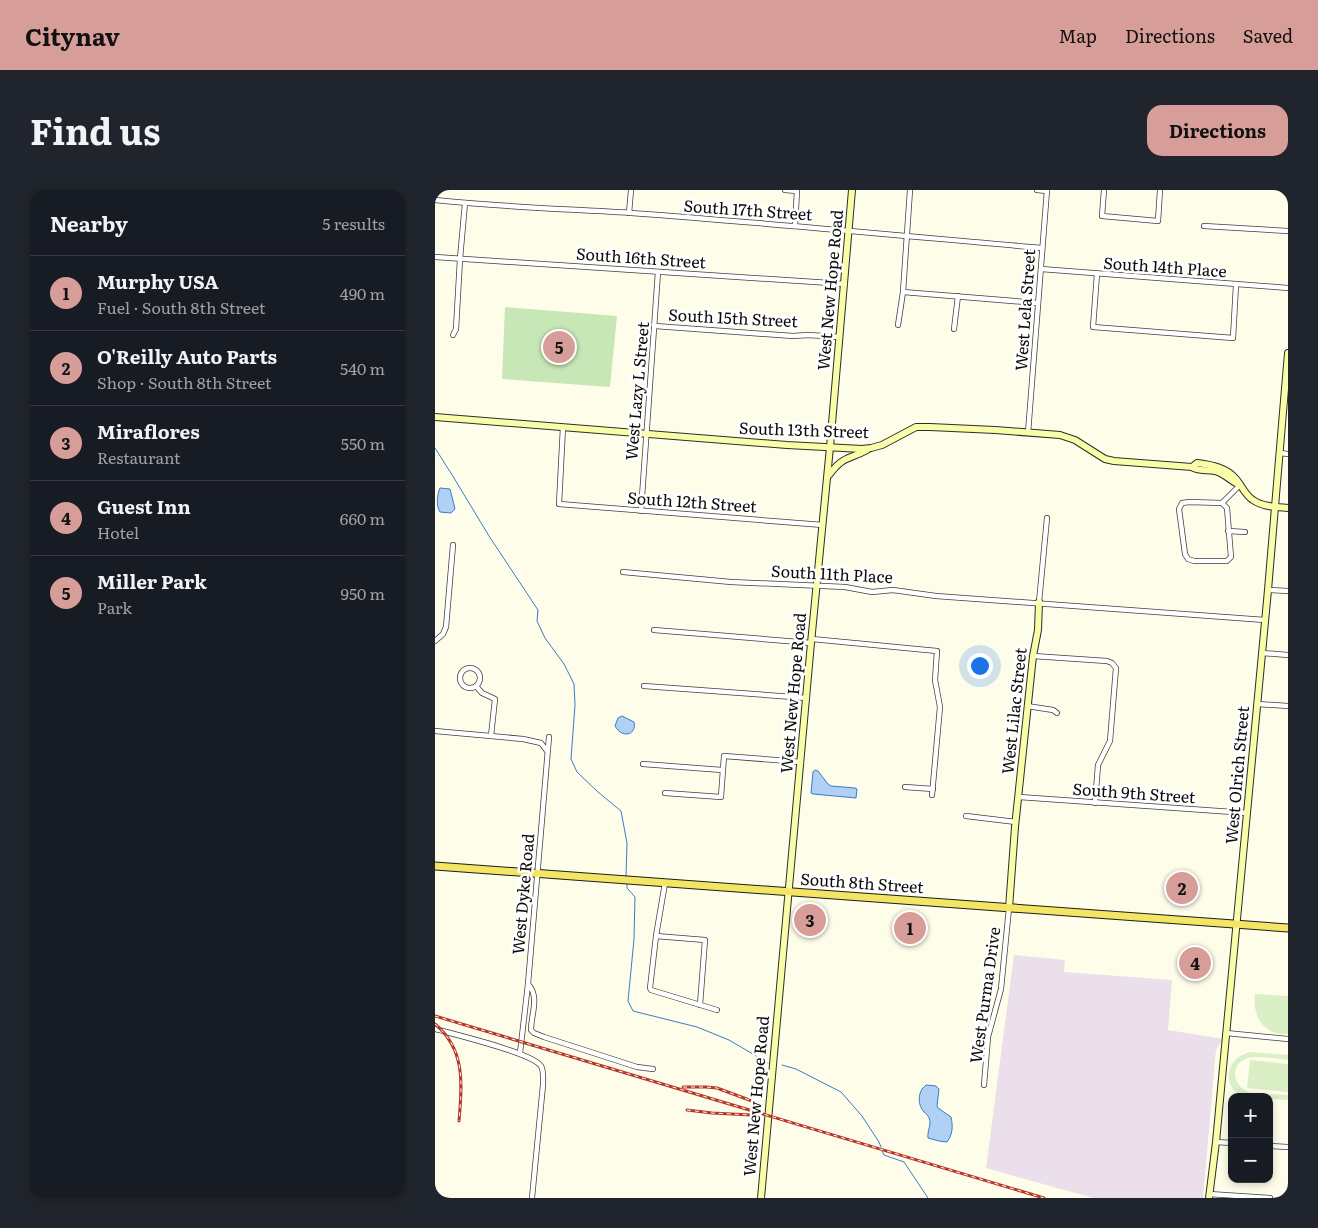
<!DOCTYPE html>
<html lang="en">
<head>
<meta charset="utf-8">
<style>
	body { margin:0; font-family:Literata,serif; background:#20242c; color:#f1f3f6 }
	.controls { position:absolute; right:15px; bottom:15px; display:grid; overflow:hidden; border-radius:10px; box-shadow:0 2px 8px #0003 }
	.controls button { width:45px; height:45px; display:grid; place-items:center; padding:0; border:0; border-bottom:1px solid #363941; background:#171b24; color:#f1f3f6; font:25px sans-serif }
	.you { position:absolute; left:544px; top:475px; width:18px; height:18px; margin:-12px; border:4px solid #fff; border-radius:50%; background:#1a73e8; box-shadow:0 0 0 8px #1a73e833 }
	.badge { display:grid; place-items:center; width:32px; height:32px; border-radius:50%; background:#d79e99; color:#111; font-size:16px; font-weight:700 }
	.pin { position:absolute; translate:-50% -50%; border:2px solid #fff; box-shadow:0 1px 5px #0006 }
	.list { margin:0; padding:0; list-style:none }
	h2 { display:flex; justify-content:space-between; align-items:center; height:65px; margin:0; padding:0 20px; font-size:21px }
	h2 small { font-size:16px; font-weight:400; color:#9ea1a6 }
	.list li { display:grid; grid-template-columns:32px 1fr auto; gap:15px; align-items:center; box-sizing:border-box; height:75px; padding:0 20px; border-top:1px solid #363941 }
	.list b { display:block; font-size:19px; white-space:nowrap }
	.list p { margin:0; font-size:16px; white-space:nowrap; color:#9ea1a6 }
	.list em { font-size:16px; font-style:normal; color:#9ea1a6 }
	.map { position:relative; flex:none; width:853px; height:1008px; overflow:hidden; border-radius:15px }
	header { display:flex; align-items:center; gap:30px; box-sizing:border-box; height:70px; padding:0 25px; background:#d79e99; color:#111 }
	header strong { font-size:24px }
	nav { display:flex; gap:28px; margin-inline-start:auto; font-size:18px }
	.intro { display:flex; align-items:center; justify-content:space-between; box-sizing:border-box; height:120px; padding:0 30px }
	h1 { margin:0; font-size:35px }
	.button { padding:12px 22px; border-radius:15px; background:#d79e99; color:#111; font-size:18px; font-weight:700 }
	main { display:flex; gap:30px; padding:0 30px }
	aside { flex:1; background:#171b24; border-radius:15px; box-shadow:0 2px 8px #0003 }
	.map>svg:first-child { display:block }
</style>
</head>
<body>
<header>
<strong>Citynav</strong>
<nav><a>Map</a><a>Directions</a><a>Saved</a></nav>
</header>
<div class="intro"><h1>Find us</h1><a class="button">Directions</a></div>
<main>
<aside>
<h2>Nearby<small>5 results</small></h2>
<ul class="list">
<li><span class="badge">1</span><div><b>Murphy USA</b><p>Fuel · South 8th Street</p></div><em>490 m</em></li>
<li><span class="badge">2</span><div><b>O'Reilly Auto Parts</b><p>Shop · South 8th Street</p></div><em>540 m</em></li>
<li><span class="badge">3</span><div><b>Miraflores</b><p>Restaurant</p></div><em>550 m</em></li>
<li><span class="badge">4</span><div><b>Guest Inn</b><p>Hotel</p></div><em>660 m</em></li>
<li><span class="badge">5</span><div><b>Miller Park</b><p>Park</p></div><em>950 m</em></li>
</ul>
</aside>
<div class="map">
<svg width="853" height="1008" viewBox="0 0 853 1008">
	<rect width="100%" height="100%" fill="#fefdea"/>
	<polygon fill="#eadfea" points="579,765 630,770 629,782 737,790 733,840 788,849 781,860 768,1008 658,1008 551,978"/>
	<polygon fill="#c8e7b6" points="70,117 182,126 175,197 67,189"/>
	<g fill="#dbefc7">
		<path d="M 820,804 L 853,806 L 853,844 C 849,844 845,844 841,843 C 823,838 818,820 820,804 Z"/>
		<path d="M 817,862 L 853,865 L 853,870 C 842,869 823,865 813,868 C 793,874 798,898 816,903 L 853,905 L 853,910 L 834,909 L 834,907 C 825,907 814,909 806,905 C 785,895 792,865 817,862 Z"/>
		<polygon points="815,870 853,874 853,902 812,898"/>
	</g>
	<g fill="#b1d1f4" stroke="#3a7bc9">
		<path d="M 5,298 L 15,299 L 20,319 L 16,323 L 5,322 C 1,316 2,305 5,298 Z"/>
		<path d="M 187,526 L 199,532 C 202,545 187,549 180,536 L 183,528 Z"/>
		<polygon points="380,580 383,581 393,594 396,596 420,598 422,599 421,608 378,604 376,603 378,582"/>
		<path d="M 491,895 L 501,896 L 504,899 L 502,916 L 503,918 L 516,927 C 518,936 518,944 512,952 L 504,951 L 493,948 C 492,941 497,934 494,928 C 493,925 491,924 489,922 C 483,915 483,906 487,899 Z"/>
	</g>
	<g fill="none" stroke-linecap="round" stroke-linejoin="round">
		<g stroke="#3a7bc9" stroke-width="1">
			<polyline points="0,258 19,288 54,346 103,420 102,431 110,448 129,474 139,494 140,515 136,569 142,582 163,602 186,621 192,653 191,687"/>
			<polyline points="192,692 192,698 200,707 199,749 193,811 198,821 262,837 294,850 333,873"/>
			<polyline points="347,875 361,879 406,902 427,926 444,952 446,957"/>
			<polyline points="447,961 449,965 469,972 493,1008"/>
		</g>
		<defs>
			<g id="street">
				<polyline points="350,0 362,1 360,36"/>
				<polyline points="602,0 612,1"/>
				<polyline points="669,0 667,26 723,31 725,0"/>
				<path d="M 0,10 C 65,17 131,19 196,23 C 333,33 470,46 607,58"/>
				<polyline points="194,23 196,0"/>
				<polyline points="769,36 853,41"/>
				<polyline points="0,67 410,94"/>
				<polyline points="606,79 853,98"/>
				<polyline points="662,84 658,137 798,148 801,95"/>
				<polyline points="468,102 603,113"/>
				<polyline points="463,135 468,102 475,0"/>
				<polyline points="220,136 358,146 373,145 405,147"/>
				<polyline points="519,139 523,106"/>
				<polyline points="18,145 21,139 25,69 30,13"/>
				<polyline points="128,237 124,314 388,335"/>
				<polyline points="593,243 612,0"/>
				<polyline points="845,263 853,264"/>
				<polygon points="754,312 787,313 792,318 796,367 792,371 759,371 753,369 750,364 744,319 747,313"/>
				<polyline points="787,313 805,295"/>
				<polyline points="206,321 223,82"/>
				<polyline points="793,341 810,342"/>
				<polyline points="188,382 296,392 410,397 437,402 458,400 501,406 830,430"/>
				<polyline points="833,400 853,401"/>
				<polyline points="604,412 612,328"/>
				<polyline points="219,440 376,453"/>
				<polyline points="377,449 502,461 500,490 505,517 497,605"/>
				<polyline points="0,451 8,444 11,437 18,355"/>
				<polyline points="827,463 853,465"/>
				<polyline points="598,466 672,471 677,473 681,478 675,551 663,575 660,613"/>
				<circle cx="35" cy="488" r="10"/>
				<polyline points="41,496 47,503 60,509 56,546"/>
				<polyline points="209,496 372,508"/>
				<polyline points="822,514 853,516"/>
				<polyline points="592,516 618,520 622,523"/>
				<polyline points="0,541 88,549 106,553 112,561"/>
				<polyline points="208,574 287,580"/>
				<polyline points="470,597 498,599"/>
				<polyline points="230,603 286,607 289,566 366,572"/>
				<polyline points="584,607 812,623"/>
				<polyline points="531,626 581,632"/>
				<polyline points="230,693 221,746 215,798 216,800 282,820"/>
				<polyline points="221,746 270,750 265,815"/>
				<path d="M 93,794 C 105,807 96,824 96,840 L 99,843 L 109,847 L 202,877 L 218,879"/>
				<path d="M 0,839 C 18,844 98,863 106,876 C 109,881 108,889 108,895 L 97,1008"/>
				<polyline points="791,843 853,849"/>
				<polyline points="85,863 93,794 114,547"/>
				<polyline points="549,895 553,847 566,799 574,718"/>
				<polyline points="781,952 797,953"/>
				<polyline points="834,956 853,957"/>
				<polyline points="774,1004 835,1008"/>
			</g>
			<g id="secondary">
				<path d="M 0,227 L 352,255 L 427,259 L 436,258 L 447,255 L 481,237 L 495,237 L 560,240 L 625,245 L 640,250 L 670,269 L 679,271 L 757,277 C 763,282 772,279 780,281 C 790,283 796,292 805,295"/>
				<path d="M 757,277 L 762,273 C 776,275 791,277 801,289 C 807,296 810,305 818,310 C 828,317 842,317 853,318"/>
				<path d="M 394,285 C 408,266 413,270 432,260"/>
				<polyline points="574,718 580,637 598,466 603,440 604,412"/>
				<polyline points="326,1008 376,453 395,257 417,0"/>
				<polyline points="774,1008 781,952 833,400 853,163"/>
			</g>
			<polyline id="primary" points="0,676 853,738"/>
		</defs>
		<use href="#street" stroke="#3e3e3e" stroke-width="6"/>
		<use href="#secondary" stroke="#2d2d2d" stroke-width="8"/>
		<use href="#primary" stroke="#1c1c1c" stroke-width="9"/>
		<use href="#street" stroke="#fff" stroke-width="4.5"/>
		<use href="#secondary" stroke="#fafda7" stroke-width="6"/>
		<use href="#primary" stroke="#f4e664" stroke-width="7"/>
		<defs>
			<g id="rail">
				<polyline points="0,826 609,1008"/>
				<path d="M 0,834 C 31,860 27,895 24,931"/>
				<polyline points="248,897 271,897 282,898 325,914"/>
				<polyline points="252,920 277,923 316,925"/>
			</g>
		</defs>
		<use href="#rail" stroke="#b73628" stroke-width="3"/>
		<use href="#rail" stroke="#fff" stroke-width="1" stroke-dasharray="4" stroke-linecap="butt"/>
	</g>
	<g text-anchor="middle" stroke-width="5" stroke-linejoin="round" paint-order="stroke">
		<g font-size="16" fill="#0b0b0b" stroke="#fff">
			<text transform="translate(313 20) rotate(4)" y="6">South 17th Street</text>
			<text transform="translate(206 68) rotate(4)" y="6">South 16th Street</text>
			<text transform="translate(730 77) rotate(4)" y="6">South 14th Place</text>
			<text transform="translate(395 100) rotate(-85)" y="6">West New Hope Road</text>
			<text transform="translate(590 120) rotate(-86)" y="6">West Lela Street</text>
			<text transform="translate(298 128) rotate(3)" y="6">South 15th Street</text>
			<text transform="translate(202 201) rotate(-85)" y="6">West Lazy L Street</text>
			<text transform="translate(369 240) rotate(2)" y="6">South 13th Street</text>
			<text transform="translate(257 312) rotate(4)" y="6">South 12th Street</text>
			<text transform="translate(397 384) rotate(3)" y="6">South 11th Place</text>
			<text transform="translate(358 503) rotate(-85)" y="6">West New Hope Road</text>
			<text transform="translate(579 521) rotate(-84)" y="6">West Lilac Street</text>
			<text transform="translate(802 585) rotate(-85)" y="6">West Olrich Street</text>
			<text transform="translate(699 603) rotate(4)" y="6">South 9th Street</text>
			<text transform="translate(427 693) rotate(4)" y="6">South 8th Street</text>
			<text transform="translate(88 704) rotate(-85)" y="6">West Dyke Road</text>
			<text transform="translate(550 805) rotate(-82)" y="6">West Purma Drive</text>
			<text transform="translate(321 906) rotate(-85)" y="6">West New Hope Road</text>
		</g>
	</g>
</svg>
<div class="controls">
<button>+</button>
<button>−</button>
</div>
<div class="you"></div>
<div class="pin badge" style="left:475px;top:738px">1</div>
<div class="pin badge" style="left:747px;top:698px">2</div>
<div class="pin badge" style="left:375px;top:730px">3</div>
<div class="pin badge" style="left:760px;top:773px">4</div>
<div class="pin badge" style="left:124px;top:157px">5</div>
</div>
</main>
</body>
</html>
